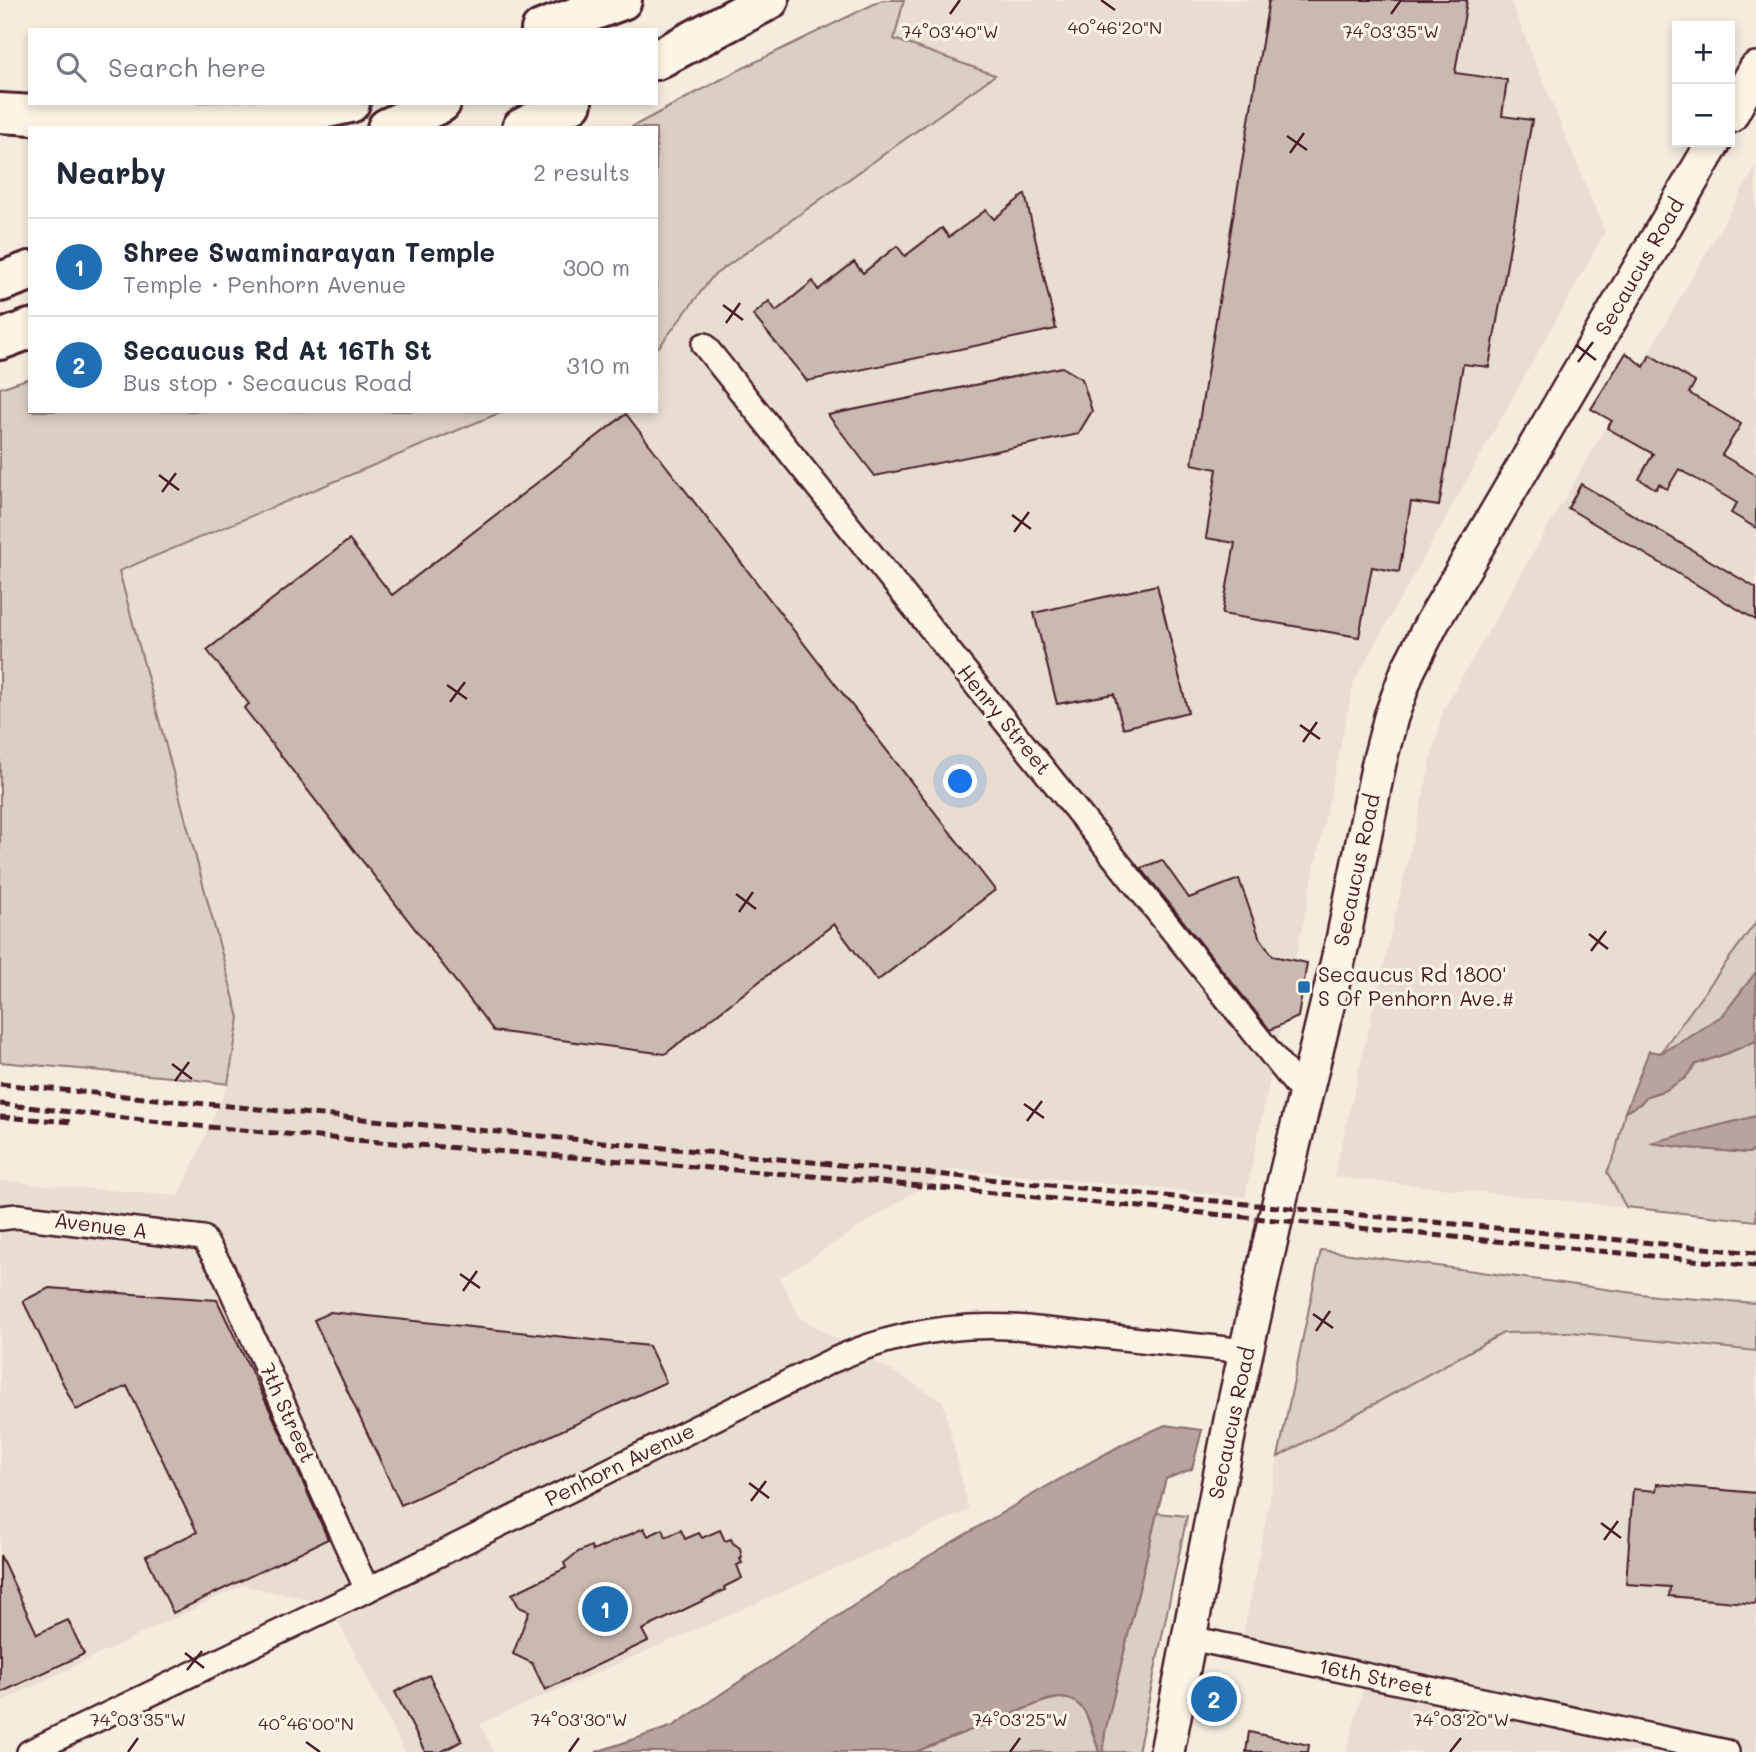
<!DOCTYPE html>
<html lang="en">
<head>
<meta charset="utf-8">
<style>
	body { margin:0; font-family:Mali,sans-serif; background:#f2f2f3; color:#1f2937 }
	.controls { position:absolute; right:21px; top:21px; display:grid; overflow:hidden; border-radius:0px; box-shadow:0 4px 10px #0003 }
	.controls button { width:63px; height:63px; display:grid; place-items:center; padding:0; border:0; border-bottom:2px solid #e0e1e3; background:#fff; color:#1f2937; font:35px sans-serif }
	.you { position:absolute; left:961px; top:782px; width:24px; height:24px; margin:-18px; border:5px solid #fff; border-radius:50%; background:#1a73e8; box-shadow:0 0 0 10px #1a73e833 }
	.badge { display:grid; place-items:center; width:46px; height:46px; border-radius:50%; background:#1f6fb2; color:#fff; font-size:23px; font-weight:700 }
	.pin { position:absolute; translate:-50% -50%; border:4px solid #fff; box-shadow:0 2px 7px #0006 }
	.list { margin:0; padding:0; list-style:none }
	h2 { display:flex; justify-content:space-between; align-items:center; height:91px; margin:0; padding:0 28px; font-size:30px }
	h2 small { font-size:23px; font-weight:400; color:#747a83 }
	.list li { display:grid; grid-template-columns:46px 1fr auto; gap:21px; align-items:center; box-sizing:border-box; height:98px; padding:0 28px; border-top:2px solid #e0e1e3 }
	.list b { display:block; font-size:26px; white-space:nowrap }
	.list p { margin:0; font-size:23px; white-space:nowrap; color:#747a83 }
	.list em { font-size:23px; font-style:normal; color:#747a83 }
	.icon { flex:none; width:38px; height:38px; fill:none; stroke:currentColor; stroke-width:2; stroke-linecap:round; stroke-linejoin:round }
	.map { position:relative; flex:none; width:1756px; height:1752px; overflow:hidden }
	.search { position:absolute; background:#fff; box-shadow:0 4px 10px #0003; left:28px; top:28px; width:630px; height:77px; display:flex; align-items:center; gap:18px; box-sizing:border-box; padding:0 24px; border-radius:0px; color:#747a83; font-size:26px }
	.panel { position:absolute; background:#fff; box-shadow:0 4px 10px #0003; left:28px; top:126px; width:630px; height:287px; border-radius:0px }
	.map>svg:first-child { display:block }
</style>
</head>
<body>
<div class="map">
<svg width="1756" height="1752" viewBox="0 0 1756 1752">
	<rect width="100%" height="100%" fill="#f5ecde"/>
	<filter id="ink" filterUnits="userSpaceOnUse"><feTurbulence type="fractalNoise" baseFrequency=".0143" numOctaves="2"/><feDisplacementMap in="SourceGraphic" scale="14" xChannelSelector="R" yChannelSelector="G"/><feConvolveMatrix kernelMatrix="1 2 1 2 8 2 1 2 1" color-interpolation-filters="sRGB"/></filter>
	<g filter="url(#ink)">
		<g fill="#e8ddd0">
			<polygon points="904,0 1510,0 1605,232 1354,682 1245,1197 950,1169 780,1278 799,1317 943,1401 969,1510 480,1724 494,1752 405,1752 329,1604 243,1585 0,1702 0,1181 179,1196 228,1084 239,1018 119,571 504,411 656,411 656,348 659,347 713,277 994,76 894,39"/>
			<polygon points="1756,166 1756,922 1652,1064 1607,1172 1626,1207 1334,1177 1443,710"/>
			<polygon points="1571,1332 1756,1351 1756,1752 1347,1752 1364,1683 1238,1662 1278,1457 1503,1333"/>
		</g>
		<g fill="#dbcec4" stroke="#927678" stroke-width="2">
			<polygon points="882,0 904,0 894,39 995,75 713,276 659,347 656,348 656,128 630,128 735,72"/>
			<polygon points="30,378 30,411 504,411 119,571 239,1018 228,1084 182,1078 0,1062 0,388"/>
			<polygon points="1756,922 1756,972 1723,1015 1690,1037 1660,1053"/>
			<polygon points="1756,1041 1756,1116 1652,1143 1688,1148 1748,1153 1756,1150 1756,1221 1626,1207 1607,1172 1615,1154 1625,1112 1640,1104 1647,1096 1666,1090 1685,1078 1696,1064 1728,1053"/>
			<polygon points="1321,1250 1656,1296 1756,1303 1756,1351 1571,1332 1503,1333 1278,1457"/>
			<polygon points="1157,1513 1187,1516 1138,1752 1103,1752 1105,1732"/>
			<polygon points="1059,1698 1074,1700 1085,1711 1099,1752 915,1752 1042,1702"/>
		</g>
		<g fill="#b8a39e" stroke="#8c6e70" stroke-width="2">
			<polygon points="1756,972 1756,1041 1728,1053 1696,1064 1685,1078 1666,1090 1647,1096 1640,1104 1625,1112 1649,1051 1661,1053 1690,1037 1723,1015"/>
			<polygon points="1756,1116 1756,1150 1748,1153 1688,1148 1650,1143"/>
			<path d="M 1165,1425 L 1202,1430 L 1192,1469 L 1166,1479 L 1157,1513 L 1105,1732 L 1103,1752 L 1099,1752 C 1092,1730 1088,1697 1059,1698 C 1054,1698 1047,1700 1042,1702 L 915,1752 L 596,1752 L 673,1726 L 922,1560 L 1049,1485 L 1125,1443 Z"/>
		</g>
		<g fill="#cab9b1" stroke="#4a1f2b" stroke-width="2">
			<polygon points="1269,0 1467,0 1455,73 1507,80 1502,116 1532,120 1489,367 1463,364 1439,506 1411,502 1399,572 1372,567 1359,637 1222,614 1235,543 1206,538 1217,469 1192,464"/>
			<polygon points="1025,194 1056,329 807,381 753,315 769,301 776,311 813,281 818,290 854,262 863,273 897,246 905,256 942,228 949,237 986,210 994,219"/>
			<polygon points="1626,353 1644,367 1650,355 1695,382 1689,393 1741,424 1722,455 1756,475 1756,528 1731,513 1737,503 1679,469 1667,489 1659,484 1656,489 1639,479 1653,454 1607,428 1612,421 1591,409"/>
			<polygon points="1062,367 1082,379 1092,411 1078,434 875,476 828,415"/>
			<polygon points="626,414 995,890 877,981 834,924 665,1054 494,1031 244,708 249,704 207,650 349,540 392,595"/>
			<polygon points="1581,484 1756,588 1756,620 1568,508"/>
			<polygon points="1157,585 1188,712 1123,728 1114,694 1057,704 1034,613"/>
			<polygon points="1162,860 1189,898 1239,879 1259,936 1273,956 1307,963 1298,1017 1270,1030 1141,868"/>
			<polygon points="49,1288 217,1300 285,1442 328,1539 173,1613 146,1556 197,1532 127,1386 76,1410 23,1301"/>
			<polygon points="330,1312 649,1346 666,1382 401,1505 314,1320"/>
			<polygon points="1657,1484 1756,1493 1756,1604 1669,1596 1670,1587 1626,1584 1633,1489 1656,1491"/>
			<polygon points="644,1528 648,1536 663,1529 666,1537 681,1530 685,1539 699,1533 702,1538 720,1530 725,1541 731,1539 733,1543 740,1548 742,1558 740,1559 742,1563 737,1565 742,1578 724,1587 725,1590 642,1630 648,1641 545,1690 532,1663 513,1654 529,1611 519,1607 512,1594 566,1568 564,1563 578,1552 591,1546 593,1551"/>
			<polygon points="0,1555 37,1634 68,1620 84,1654 0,1693"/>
			<polygon points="429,1675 462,1741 441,1752 425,1752 395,1692"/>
			<polygon points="1249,1732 1309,1745 1308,1752 1246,1752"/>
		</g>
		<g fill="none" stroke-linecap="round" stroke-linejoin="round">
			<defs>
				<g id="street">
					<polyline points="704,345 1305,1096"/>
					<polyline points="0,1218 17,1216 203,1238 222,1269 367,1590"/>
					<polyline points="1190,1638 1727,1752"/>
					<path d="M 29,1752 L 367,1590 L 827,1363 C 890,1333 957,1322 1027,1328 L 1246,1351"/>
				</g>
				<g id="secondary">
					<polyline points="1730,116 1756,69"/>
					<polyline points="1167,1752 1232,1415 1276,1216 1343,940 1379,763 1391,717 1408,670 1432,623 1714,142"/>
				</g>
				<g id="highway">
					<polyline points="541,30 622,0"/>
					<polyline points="656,60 769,0"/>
					<path d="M 0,113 C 82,118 166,126 248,120 C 283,117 316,111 350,103"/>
					<polyline points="387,128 441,103"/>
					<polyline points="522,128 572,103"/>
					<polyline points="0,282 30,271"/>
					<polyline points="0,340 30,329"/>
				</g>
			</defs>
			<use href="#street" stroke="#4a1f2b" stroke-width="28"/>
			<use href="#secondary" stroke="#4a1f2b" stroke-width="38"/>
			<use href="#highway" stroke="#4a1f2b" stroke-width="44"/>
			<use href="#street" stroke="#fcf5e5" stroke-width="23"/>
			<use href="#secondary" stroke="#fcf5e5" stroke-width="33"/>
			<use href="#highway" stroke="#fcf5e5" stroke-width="38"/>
			<g stroke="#4a1f2b" stroke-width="5" stroke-dasharray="10 5" stroke-linecap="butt">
				<polyline points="0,1084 1756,1253"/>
				<polyline points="0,1104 187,1125 330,1138 837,1178 1756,1266"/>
				<polyline points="0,1117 73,1122"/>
			</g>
		</g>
	</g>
	<path fill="none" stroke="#4a1f2b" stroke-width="2.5" d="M 1101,0 L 1115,10M 950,14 L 960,0M 1391,14 L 1401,0M 1287,136 L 1307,150M 1290,153 L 1304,133M 723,305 L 743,320M 726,323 L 740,303M 1576,345 L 1596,360M 1578,362 L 1593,342M 159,475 L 179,490M 162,492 L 176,473M 1012,515 L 1031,529M 1014,532 L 1029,512M 447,685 L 467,699M 450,702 L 465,682M 1300,725 L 1320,739M 1303,742 L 1317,722M 736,894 L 756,909M 739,912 L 753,892M 1589,934 L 1608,949M 1591,951 L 1606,931M 172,1064 L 192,1079M 175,1081 L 189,1062M 1024,1104 L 1044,1118M 1027,1121 L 1042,1101M 460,1274 L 480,1288M 463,1291 L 477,1271M 1313,1314 L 1333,1328M 1316,1331 L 1330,1311M 749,1483 L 769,1498M 751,1501 L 766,1481M 1601,1523 L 1621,1538M 1604,1540 L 1618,1521M 185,1653 L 204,1668M 187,1670 L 202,1651M 306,1742 L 320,1752M 128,1752 L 138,1738M 569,1752 L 579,1738M 1010,1752 L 1020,1738M 1450,1752 L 1461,1738"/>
	<rect fill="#1f6fb2" stroke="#fcf5e5" stroke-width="2.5" x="1297" y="980" width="14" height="14" rx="3.5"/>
	<g text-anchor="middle" stroke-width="6" stroke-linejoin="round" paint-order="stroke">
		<g font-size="21" fill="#4a1f2b" stroke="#fcf5e5">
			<text transform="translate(1640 267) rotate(-60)" y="7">Secaucus Road</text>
			<text transform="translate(1004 720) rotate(51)" y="7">Henry Street</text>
			<text transform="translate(1357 870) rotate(-78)" y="7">Secaucus Road</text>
			<text transform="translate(101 1226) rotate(7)" y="7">Avenue A</text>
			<text transform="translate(287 1413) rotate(66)" y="7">7th Street</text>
			<text transform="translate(1232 1423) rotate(-78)" y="7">Secaucus Road</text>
			<text transform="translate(620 1465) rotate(-26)" y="7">Penhorn Avenue</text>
			<text transform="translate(1376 1678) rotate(12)" y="7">16th Street</text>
		</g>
		<g font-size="21" fill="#4a1f2b" stroke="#fcf5e5" text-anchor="start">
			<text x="1318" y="982">Secaucus Rd 1800'<tspan x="1318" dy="24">S Of Penhorn Ave.#</tspan></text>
		</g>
	</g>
	<g font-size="18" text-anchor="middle" fill="#4a1f2b" stroke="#fcf5e5" stroke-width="6" stroke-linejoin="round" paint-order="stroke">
		<text x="1115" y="34">40°46'20"N</text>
		<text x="950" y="38">74°03'40"W</text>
		<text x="1391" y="38">74°03'35"W</text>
		<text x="138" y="1726">74°03'35"W</text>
		<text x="579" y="1726">74°03'30"W</text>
		<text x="1020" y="1726">74°03'25"W</text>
		<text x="1461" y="1726">74°03'20"W</text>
		<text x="306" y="1730">40°46'00"N</text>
	</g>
</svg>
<div class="controls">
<button>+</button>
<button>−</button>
</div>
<div class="you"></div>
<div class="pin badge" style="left:605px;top:1609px">1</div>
<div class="pin badge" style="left:1214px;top:1699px">2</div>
<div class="search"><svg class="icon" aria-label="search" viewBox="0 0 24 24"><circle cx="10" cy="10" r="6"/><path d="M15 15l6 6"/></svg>Search here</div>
<section class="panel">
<h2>Nearby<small>2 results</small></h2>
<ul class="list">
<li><span class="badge">1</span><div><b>Shree Swaminarayan Temple</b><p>Temple · Penhorn Avenue</p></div><em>300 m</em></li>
<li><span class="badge">2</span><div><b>Secaucus Rd At 16Th St</b><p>Bus stop · Secaucus Road</p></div><em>310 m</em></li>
</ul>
</section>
</div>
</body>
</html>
